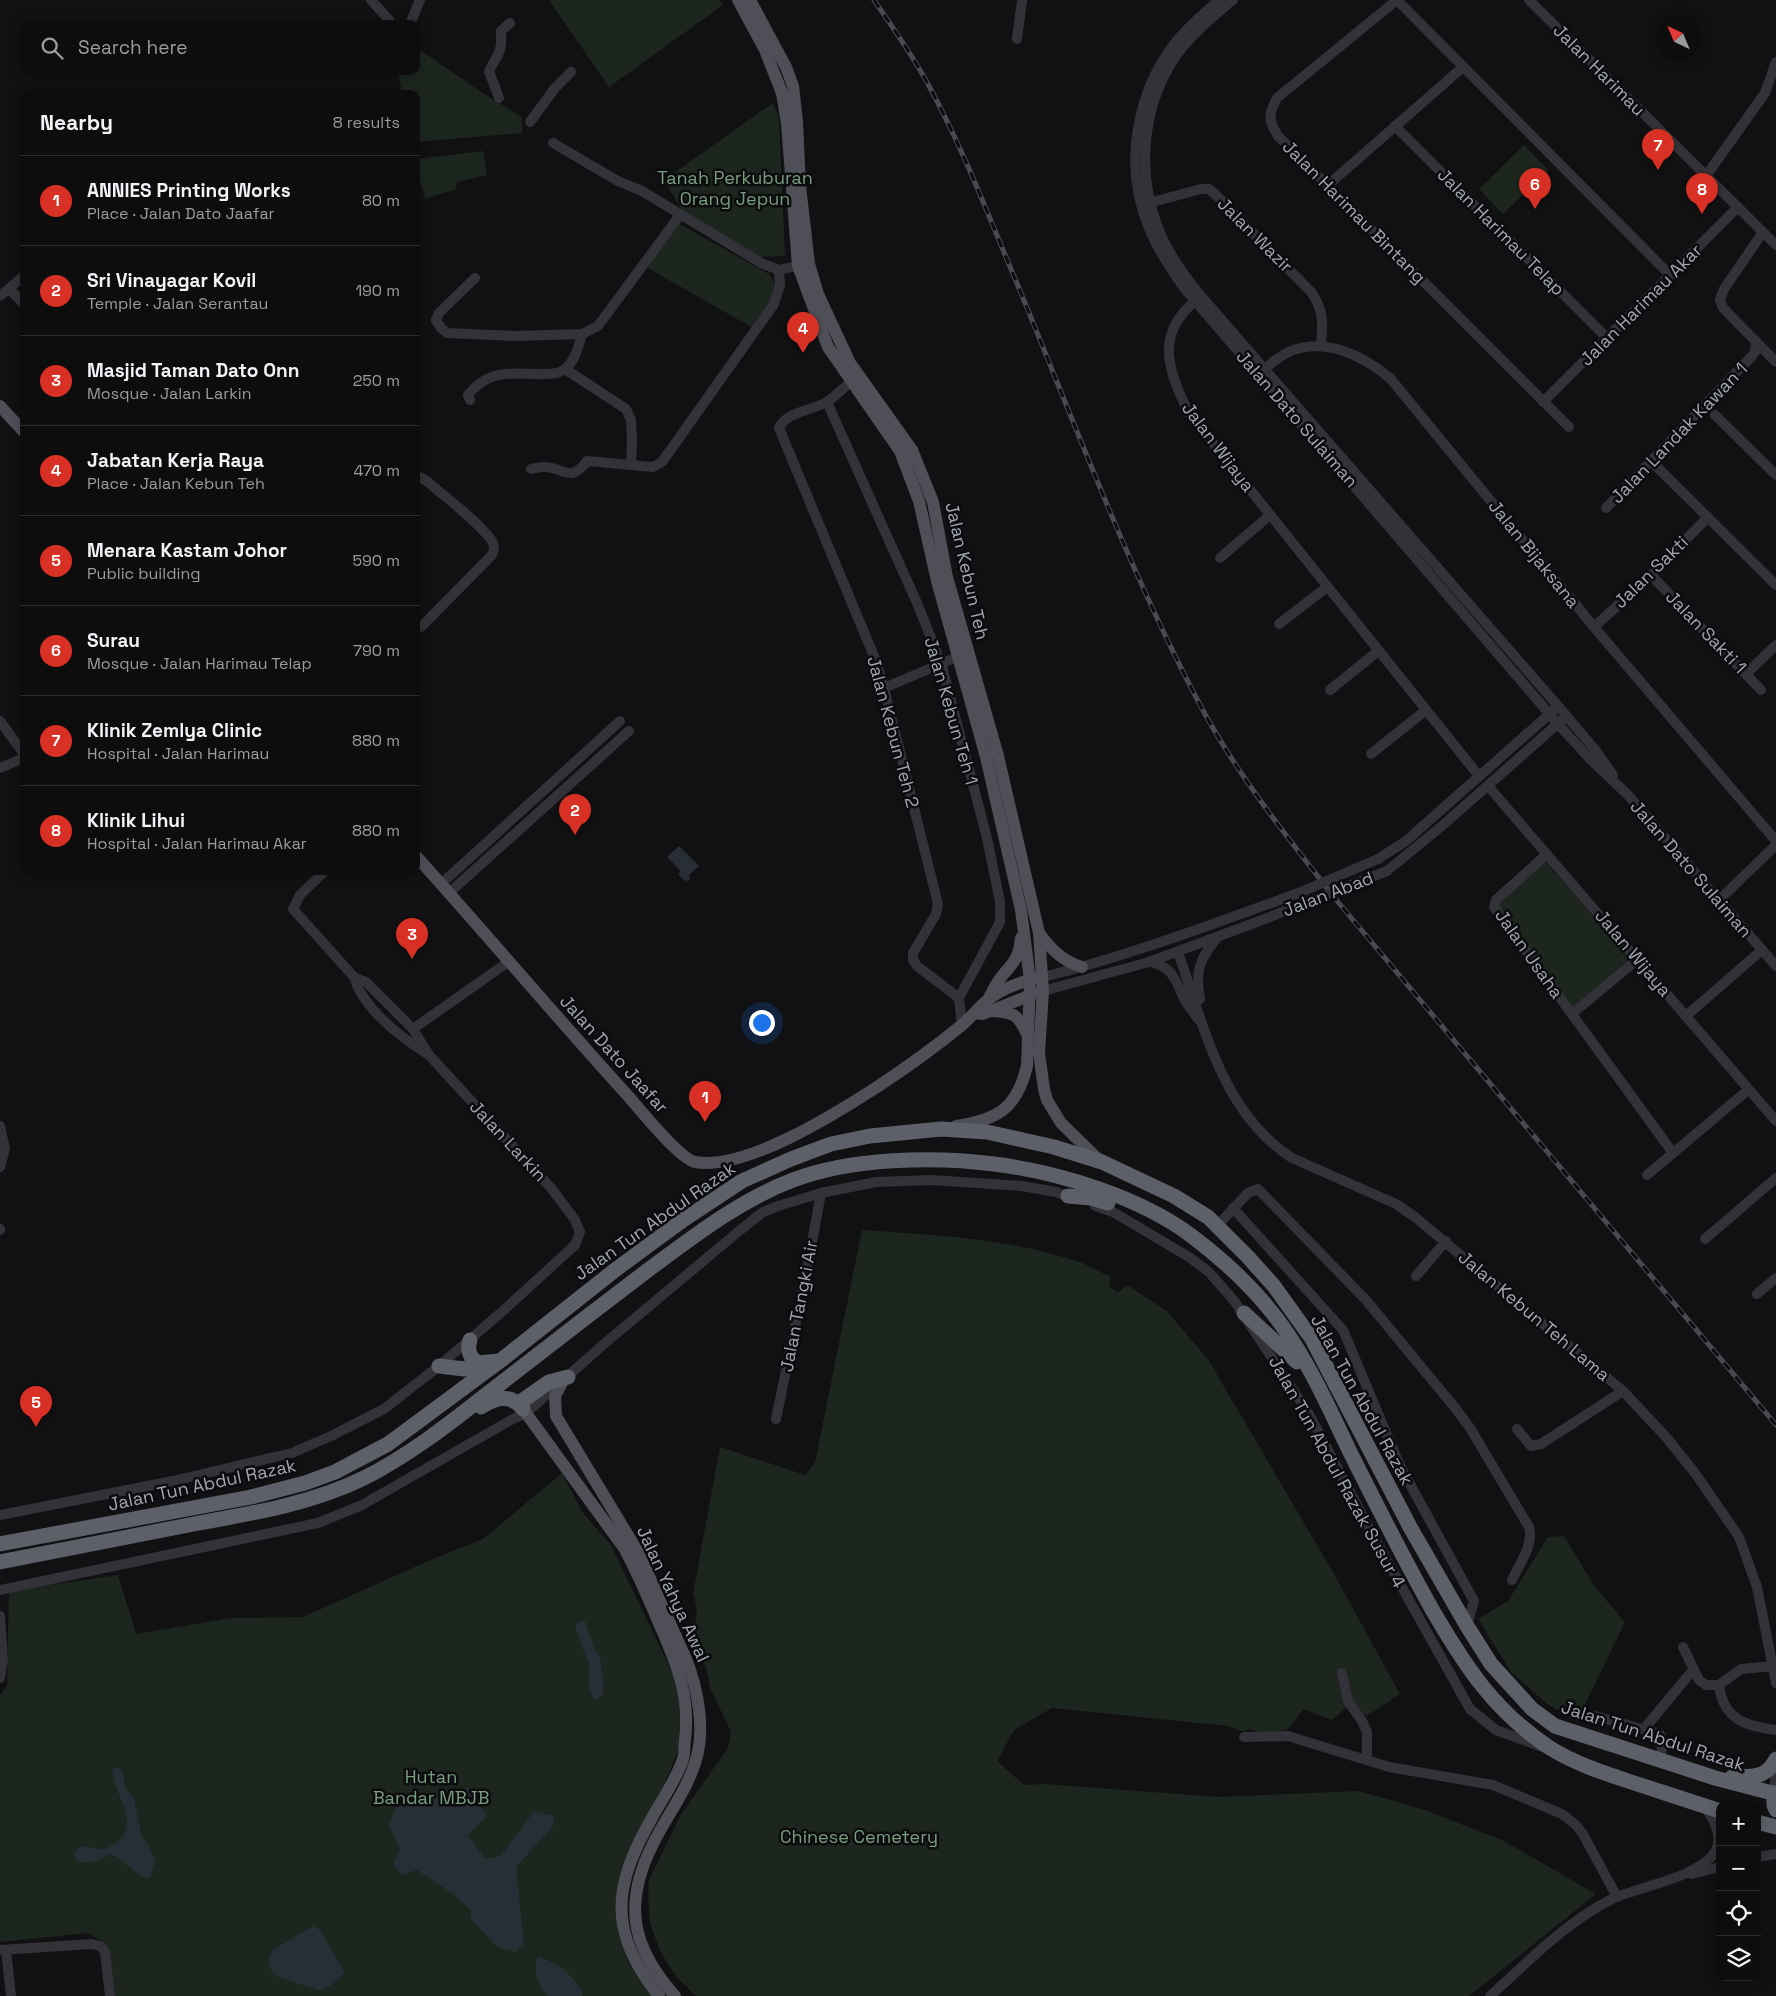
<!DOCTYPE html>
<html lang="en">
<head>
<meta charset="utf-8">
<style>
	body { margin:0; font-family:"Space Grotesk",sans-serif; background:#1b1b1c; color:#f1f3f6 }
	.controls { position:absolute; right:15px; bottom:15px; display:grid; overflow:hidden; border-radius:10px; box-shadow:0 2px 12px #0003 }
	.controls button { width:45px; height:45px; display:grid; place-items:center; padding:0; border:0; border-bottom:1px solid #2d2d2e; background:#0d0d0e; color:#f1f3f6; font:25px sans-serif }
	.compass { position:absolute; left:1656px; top:15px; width:45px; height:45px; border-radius:50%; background:#0d0d0e; box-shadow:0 2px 12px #0003; rotate:316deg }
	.you { position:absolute; left:761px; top:1022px; width:18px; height:18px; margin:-12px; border:4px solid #fff; border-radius:50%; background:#1a73e8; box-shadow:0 0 0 8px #1a73e833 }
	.badge { display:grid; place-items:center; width:32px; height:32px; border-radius:50%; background:#d93025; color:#fff; font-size:16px; font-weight:700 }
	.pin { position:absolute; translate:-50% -41px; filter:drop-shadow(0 1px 2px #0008) }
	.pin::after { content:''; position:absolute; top:26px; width:18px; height:15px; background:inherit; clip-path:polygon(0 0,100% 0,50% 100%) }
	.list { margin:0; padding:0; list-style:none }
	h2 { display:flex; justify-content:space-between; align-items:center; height:65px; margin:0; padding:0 20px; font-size:21px }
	h2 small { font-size:16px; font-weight:400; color:#9a9c9e }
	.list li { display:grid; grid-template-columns:32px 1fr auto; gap:15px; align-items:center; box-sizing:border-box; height:90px; padding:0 20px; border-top:1px solid #2d2d2e }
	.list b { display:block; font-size:19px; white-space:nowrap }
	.list p { margin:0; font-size:16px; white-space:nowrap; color:#9a9c9e }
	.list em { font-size:16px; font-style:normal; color:#9a9c9e }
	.icon { flex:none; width:28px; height:28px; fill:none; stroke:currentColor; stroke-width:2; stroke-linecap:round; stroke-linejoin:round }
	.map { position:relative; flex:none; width:1776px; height:1996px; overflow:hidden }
	.search { position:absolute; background:#0d0d0e; box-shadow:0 2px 12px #0003; left:20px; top:20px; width:400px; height:55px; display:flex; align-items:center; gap:12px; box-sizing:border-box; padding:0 18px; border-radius:10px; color:#9a9c9e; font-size:19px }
	.panel { position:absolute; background:#0d0d0e; box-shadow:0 2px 12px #0003; left:20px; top:90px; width:400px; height:785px; border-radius:10px }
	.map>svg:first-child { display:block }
</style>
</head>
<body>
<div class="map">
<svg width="1776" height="1996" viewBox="0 0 1776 1996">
	<rect width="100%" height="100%" fill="#111113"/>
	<g fill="#1d251f">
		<polygon points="549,0 719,0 723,5 609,87"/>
		<polygon points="416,47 481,92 522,117 522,133 416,142 416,94 402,94 398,71 416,71"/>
		<polygon points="773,103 779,117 785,256 758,257 682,210 664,180"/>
		<polygon points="1524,145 1548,170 1503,214 1479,189"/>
		<polygon points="483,151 487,175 457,182 456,189 425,199 416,166 416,159"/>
		<polygon points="676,222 769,274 778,289 753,328 646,267"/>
		<polygon points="1545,861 1632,961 1574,1009 1495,906"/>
		<path d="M 862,1230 C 934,1235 1007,1238 1076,1261 C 1088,1264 1099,1272 1111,1277 L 1109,1286 L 1118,1293 L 1127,1285 L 1168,1312 L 1209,1361 L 1334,1574 L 1400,1694 L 1367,1716 L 1348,1706 L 1332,1720 L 1303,1709 L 1289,1729 L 1268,1734 L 1248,1729 L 1244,1732 L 1228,1726 L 1052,1708 L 1014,1730 L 997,1761 L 1024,1785 L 1045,1784 L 1219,1797 L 1359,1791 L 1425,1810 L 1504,1841 L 1596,1894 L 1469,1996 L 696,1996 L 676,1976 L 660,1951 L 650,1923 L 648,1896 L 649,1880 L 680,1816 L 728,1748 L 731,1732 L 710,1688 L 706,1667 L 689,1633 C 699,1620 698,1609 693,1594 L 720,1447 L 805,1475 L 815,1462 Z"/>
		<polygon points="562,1473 583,1513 611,1545 683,1695 682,1743 664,1784 633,1843 618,1931 628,1961 655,1996 113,1996 104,1942 88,1933 0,1942 0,1695 7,1686 9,1591 118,1575 136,1634 231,1618 303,1617 428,1561 483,1539"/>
		<polygon points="1564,1536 1595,1587 1625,1622 1577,1721 1547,1704 1511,1672 1478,1619 1508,1601 1548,1537"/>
	</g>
	<g fill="#282e36">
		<polygon points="679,846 699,866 689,875 690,879 688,881 684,880 678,874 681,871 667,857"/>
		<polygon points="580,1621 585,1621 595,1651 600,1656 604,1688 602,1696 598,1699 594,1699 589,1688 589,1664 575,1627"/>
		<path d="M 115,1768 L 119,1768 L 122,1771 L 125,1787 L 134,1799 L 141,1834 L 149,1846 L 155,1860 L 150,1878 C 134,1877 125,1859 111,1854 L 95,1862 L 79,1862 L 73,1855 C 82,1839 89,1850 103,1849 C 113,1847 127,1835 127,1825 C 129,1807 113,1789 112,1770 Z"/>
		<polygon points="468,1788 487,1816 468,1835 485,1859 501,1856 534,1811 554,1816 553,1826 516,1867 524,1943 515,1952 497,1947 471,1919 471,1910 450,1892 417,1870 402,1875 393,1864 400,1850 389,1825 396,1807"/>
		<path d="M 313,1926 L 320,1930 L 345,1973 L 333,1984 L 320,1990 L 280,1978 C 269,1971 265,1961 273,1950 Z"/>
		<path d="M 538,1957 C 560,1963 569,1972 582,1991 L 582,1996 L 548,1996 C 538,1985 532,1972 538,1957 Z"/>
	</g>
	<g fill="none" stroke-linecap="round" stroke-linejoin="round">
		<g stroke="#323238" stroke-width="10">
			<polyline points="371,0 390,21"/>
			<path d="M 1219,0 C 1201,16 1183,31 1169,51 C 1140,92 1128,151 1140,200 C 1147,233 1165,261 1184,288 L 1558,724 L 1589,758 L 1627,794 L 1776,966"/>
			<path d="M 1233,0 C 1214,16 1193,33 1178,53 C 1143,102 1136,169 1157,225 C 1167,252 1183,274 1201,296 L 1558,706 L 1597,752 L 1613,775"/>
			<path d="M 1397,0 L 1277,98 C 1268,115 1268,120 1278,136 L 1569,427"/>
			<polyline points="1397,0 1670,275"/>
			<polyline points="1529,0 1776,245"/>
			<polyline points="410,24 420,0"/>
			<polyline points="1017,39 1022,0"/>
			<path d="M 499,98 L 489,71 C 499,52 502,53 501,31 L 510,23"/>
			<polyline points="530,122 555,88 571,72"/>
			<polyline points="1395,126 1607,338"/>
			<polyline points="553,143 618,181 642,191 761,263 779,270 805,264"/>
			<polyline points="1706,176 1765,93 1776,62"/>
			<polyline points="1328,185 1463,67"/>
			<path d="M 1145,204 L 1201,189 L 1209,189 L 1214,193 L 1312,293 C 1324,311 1323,325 1321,345"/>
			<polyline points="1763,232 1724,289 1720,300 1723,308 1776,362"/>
			<polyline points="475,278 439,313 436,320 441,328 447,333 514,336 582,334 598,326 680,215"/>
			<polyline points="9,289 24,304"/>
			<polyline points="0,296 24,276"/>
			<path d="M 1200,297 C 1154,332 1167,367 1188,412 L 1479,776"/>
			<polyline points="565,369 626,409 631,420 632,440 631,464"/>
			<path d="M 1259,374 C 1269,365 1279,356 1291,351 C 1326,337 1363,356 1390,378 L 1594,627 L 1776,841"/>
			<path d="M 851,382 C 843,388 835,397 827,402 C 813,410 786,412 779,428 L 876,661 L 884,688 L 938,904 L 936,914 L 913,953 L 913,960 L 917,966 L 959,998 L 962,1025"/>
			<path d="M 470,400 L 468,395 C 489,368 512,374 543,374 C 550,374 559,374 565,369 C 576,360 578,347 582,334"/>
			<polyline points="827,402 917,603 941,663 987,838 1000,902 1000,922 959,998"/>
			<polyline points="1543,402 1738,207"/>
			<polyline points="1715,415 1776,475"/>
			<polyline points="1651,461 1776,585"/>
			<path d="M 531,469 C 535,468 540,467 544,467 C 564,467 570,484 587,461 L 653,467 L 662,462 L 774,304 L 780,285 L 779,270"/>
			<path d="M 416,479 L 420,477 L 428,482 C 446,498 479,522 492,541 C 495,545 494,550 492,555 L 421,627 L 416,627"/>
			<polyline points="1606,508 1751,357 1755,352 1756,341"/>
			<polyline points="1220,558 1270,515"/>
			<polyline points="1651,575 1761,690"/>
			<polyline points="1279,624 1327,587"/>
			<polyline points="1594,627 1651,575 1708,517"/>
			<polyline points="1746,674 1776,645"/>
			<polyline points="884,688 964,654"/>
			<polyline points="1330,690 1378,651"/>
			<polyline points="0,721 24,754"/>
			<polyline points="1371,754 1426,710"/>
			<polyline points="0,768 24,758"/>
			<polyline points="1488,786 1776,1121"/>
			<polyline points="1547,854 1496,900 1494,907 1673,1153"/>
			<polyline points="1378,859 1406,841 1554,710"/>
			<polyline points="1387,871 1443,825 1562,720"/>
			<polyline points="441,884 620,721"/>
			<polyline points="449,893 629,731"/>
			<polyline points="1719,900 1776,845"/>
			<path d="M 1178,952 C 1204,1026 1222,1113 1292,1158 L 1396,1204 L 1415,1217 L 1623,1391 L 1666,1437 L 1695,1473 L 1739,1537 L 1757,1587 L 1776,1683"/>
			<path d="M 1150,962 C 1176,968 1175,982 1186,1002 C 1190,1008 1194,1013 1198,1019"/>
			<path d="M 354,977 C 362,1007 400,1037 426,1053"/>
			<path d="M 1043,977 C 1131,955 1216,923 1301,892"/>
			<polyline points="1043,991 1149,962 1257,922"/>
			<path d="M 1200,999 C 1195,972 1199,960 1216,939"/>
			<polyline points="1572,1014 1638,959"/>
			<polyline points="1686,1016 1762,950"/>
			<polyline points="413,1029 508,962"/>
			<polyline points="0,1126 5,1149 0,1167"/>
			<polyline points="1647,1175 1748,1090"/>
			<polyline points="1095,1206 1113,1212 1189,1257 1209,1272 1235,1302 1309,1414 1376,1541 1470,1709 1496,1730 1543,1747"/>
			<polyline points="1233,1208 1343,1330 1400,1466 1474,1601 1467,1626"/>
			<path d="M 1217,1226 L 1248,1193 L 1258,1189 L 1366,1300 L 1456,1409 L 1470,1428 L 1529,1527 C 1534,1545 1520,1563 1512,1580"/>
			<polyline points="0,1229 0,1230"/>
			<polyline points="1705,1239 1776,1178"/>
			<polyline points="1416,1276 1446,1241"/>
			<polyline points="1757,1294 1776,1278"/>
			<polyline points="776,1419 808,1264 821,1193"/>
			<polyline points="1517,1429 1531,1446 1541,1444 1623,1391"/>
			<polyline points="0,1515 173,1481 292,1453 331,1436 384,1409 439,1366 504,1310 575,1245 580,1232 575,1220 552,1189 429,1055 413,1029 366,982 354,977 293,909 300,895 325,871"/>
			<polyline points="0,1590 318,1523 362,1505 511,1420 526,1413 604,1344 739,1231 763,1212 778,1206 821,1193 876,1182 932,1180 1022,1186 1056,1192 1072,1198"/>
			<polyline points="0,1616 3,1659 0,1678"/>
			<polyline points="1683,1647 1699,1680 1706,1685 1719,1685 1741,1669 1774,1666"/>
			<polyline points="1342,1673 1348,1701 1362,1721 1367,1732 1367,1760"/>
			<path d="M 1719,1685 C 1723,1719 1745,1726 1776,1730"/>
			<polyline points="1595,1716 1660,1734 1663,1741 1660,1761"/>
			<polyline points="1644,1729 1693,1670"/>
			<polyline points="1244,1737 1288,1736 1389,1767 1493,1785 1562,1814 1576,1825 1583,1834 1617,1897"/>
			<polyline points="1774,1793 1776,1771"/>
			<polyline points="1757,1857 1776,1854"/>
			<polyline points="1691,1874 1720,1867"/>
			<polyline points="0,1950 92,1944 100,1946 105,1952 110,1996"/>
			<polyline points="6,1950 11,1996"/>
			<path d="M 1490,1996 C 1528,1962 1566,1922 1612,1899 C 1640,1886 1698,1878 1715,1852 C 1724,1836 1714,1819 1705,1807"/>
		</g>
		<g stroke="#4e4f57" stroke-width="12">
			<path d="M 738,0 L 765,50 L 782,93 L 787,124 L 798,266 L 828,347 L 900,451 L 919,501 L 937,581 L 986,757 L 1021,910 L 1030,980 L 1027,1066 C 1017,1108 998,1120 956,1126"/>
			<polyline points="750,0 786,67 793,86 797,122 800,186 809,264 818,294 850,363 912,450 933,502 947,577 998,756 1039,933 1043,991 1039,1053 1044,1089 1047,1100 1061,1123 1100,1161"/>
			<polyline points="0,406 24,432"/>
			<path d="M 416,856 C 488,936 557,1018 629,1097 C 641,1111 680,1159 695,1162 C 745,1171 835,1114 877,1087 C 906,1068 935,1047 962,1025 C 970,1018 975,1012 982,1005 C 997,990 1017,983 1036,978"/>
			<path d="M 1039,933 C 1051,949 1062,961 1082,967"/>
			<path d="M 990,996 C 993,990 997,982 1002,976 C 1014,962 1019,958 1021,938"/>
			<path d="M 991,1011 C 1013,1012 1018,1014 1027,1034"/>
			<polyline points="975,1013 983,1014 1036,993"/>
			<path d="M 563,1381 L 555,1396 L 556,1416 L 638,1552 L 686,1659 C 698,1689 706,1731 695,1763 C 686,1792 666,1817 653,1844 C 623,1903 631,1947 675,1996"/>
			<path d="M 523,1409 L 624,1548 C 636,1570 646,1593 656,1616 C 674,1659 691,1691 685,1740 C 684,1746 685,1753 683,1759 C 677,1778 663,1798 653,1816 C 613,1886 607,1930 659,1996"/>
		</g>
		<g stroke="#5e6069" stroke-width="15">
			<polyline points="1068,1196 1091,1198 1108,1203"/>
			<polyline points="1244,1313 1297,1362"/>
			<path d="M 470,1340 C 467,1350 469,1357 478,1363"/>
			<polyline points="439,1366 464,1369 478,1363 500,1361"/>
			<polyline points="519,1403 549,1382 568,1377"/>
			<path d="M 481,1407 C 495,1398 511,1393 523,1409"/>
			<polyline points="0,1544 251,1497 305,1483 335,1472 388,1444 500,1361 615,1270 683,1220 742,1181 791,1159 831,1144 870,1136 941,1129 987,1132 1054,1147 1102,1162 1174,1196 1208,1217 1248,1257 1274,1286 1312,1339 1410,1527 1467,1626 1491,1664 1532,1709 1555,1726 1715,1778 1776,1794"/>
			<path d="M 0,1562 C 66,1549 133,1536 199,1523 C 255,1513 313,1503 364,1478 C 408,1456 449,1424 487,1394 C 541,1352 594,1311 648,1270 C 694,1236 740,1200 793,1180 C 851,1158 933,1156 994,1164 C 1058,1172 1141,1197 1193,1237 C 1226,1262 1259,1293 1283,1327 C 1310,1365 1329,1408 1349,1450 C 1376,1504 1403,1558 1433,1611 C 1465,1666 1495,1712 1550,1748 C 1574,1763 1601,1772 1628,1781 C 1659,1791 1689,1801 1720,1811"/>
			<path d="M 1732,1777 C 1752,1776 1766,1779 1776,1759"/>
			<polyline points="1774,1793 1774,1805 1776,1810"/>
			<polyline points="1757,1822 1776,1827"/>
		</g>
		<defs>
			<path id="rail" d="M 874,0 C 893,28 913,56 929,86 C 961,145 985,207 1011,269 C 1071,413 1125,562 1198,701 C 1236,774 1288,838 1338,902 L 1776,1425"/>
		</defs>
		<use href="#rail" stroke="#494a51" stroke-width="5"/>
		<use href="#rail" stroke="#0c0c0e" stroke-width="3" stroke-dasharray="9" stroke-linecap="butt"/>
		<g stroke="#323238" stroke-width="10">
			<polyline points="1301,892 1378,859"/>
			<polyline points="1257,922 1387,871"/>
		</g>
	</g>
	<g text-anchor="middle" stroke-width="5" stroke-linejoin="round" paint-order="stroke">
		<g font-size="18" fill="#a2a6b3" stroke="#0c0c0e">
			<text transform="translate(1599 70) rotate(45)" y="6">Jalan Harimau</text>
			<text transform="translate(1354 212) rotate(45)" y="6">Jalan Harimau Bintang</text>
			<text transform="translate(1501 232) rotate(45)" y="6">Jalan Harimau Telap</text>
			<text transform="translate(1255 235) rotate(45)" y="6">Jalan Wazir</text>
			<text transform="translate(1641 305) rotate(-45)" y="6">Jalan Harimau Akar</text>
			<text transform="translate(1297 419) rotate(49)" y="6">Jalan Dato Sulaiman</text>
			<text transform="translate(1679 433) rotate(-46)" y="6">Jalan Landak Kawan 1</text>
			<text transform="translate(1218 447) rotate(53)" y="6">Jalan Wijaya</text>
			<text transform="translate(1534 554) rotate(51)" y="6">Jalan Bijaksana</text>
			<text transform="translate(967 571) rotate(77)" y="6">Jalan Kebun Teh</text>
			<text transform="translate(1651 572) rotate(-44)" y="6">Jalan Sakti</text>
			<text transform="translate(1706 632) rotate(46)" y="6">Jalan Sakti 1</text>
			<text transform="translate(951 711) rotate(74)" y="6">Jalan Kebun Teh 1</text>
			<text transform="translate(893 732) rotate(75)" y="6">Jalan Kebun Teh 2</text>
			<text transform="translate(1691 869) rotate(49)" y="6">Jalan Dato Sulaiman</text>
			<text transform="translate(1328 894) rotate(-21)" y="6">Jalan Abad</text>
			<text transform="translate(1633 953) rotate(50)" y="6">Jalan Wijaya</text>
			<text transform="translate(1529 954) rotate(55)" y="6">Jalan Usaha</text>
			<text transform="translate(614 1054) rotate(48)" y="6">Jalan Dato Jaafar</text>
			<text transform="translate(508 1141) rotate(47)" y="6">Jalan Larkin</text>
			<text transform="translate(655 1221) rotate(-35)" y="6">Jalan Tun Abdul Razak</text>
			<text transform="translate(799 1306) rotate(-79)" y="6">Jalan Tangki Air</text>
			<text transform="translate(1534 1316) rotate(40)" y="6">Jalan Kebun Teh Lama</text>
			<text transform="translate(1362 1400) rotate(61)" y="6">Jalan Tun Abdul Razak</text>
			<text transform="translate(1337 1472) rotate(61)" y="6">Jalan Tun Abdul Razak Susur 4</text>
			<text transform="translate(202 1485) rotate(-12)" y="6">Jalan Tun Abdul Razak</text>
			<text transform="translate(673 1594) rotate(65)" y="6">Jalan Yahya Awal</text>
			<text transform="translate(1653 1736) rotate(18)" y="6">Jalan Tun Abdul Razak</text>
		</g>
		<g font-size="18" fill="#799f80" stroke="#0c0c0e">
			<text x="735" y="184">Tanah Perkuburan<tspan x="735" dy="21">Orang Jepun</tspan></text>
			<text x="431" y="1783">Hutan<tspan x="431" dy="21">Bandar MBJB</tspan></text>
			<text x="859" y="1843">Chinese Cemetery</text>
		</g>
	</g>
</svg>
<div class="controls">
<button>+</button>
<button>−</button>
<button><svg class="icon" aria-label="locate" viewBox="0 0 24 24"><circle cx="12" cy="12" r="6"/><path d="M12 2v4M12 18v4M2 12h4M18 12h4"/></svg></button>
<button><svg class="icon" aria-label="layers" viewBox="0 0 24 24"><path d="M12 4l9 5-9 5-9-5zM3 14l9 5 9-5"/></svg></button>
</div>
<svg class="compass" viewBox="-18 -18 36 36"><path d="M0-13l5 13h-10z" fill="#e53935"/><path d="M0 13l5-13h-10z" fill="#9a9c9e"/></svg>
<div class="you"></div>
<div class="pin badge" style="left:705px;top:1122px">1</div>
<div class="pin badge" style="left:575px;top:835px">2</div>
<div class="pin badge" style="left:412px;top:959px">3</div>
<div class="pin badge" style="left:803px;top:353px">4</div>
<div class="pin badge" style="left:36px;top:1427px">5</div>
<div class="pin badge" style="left:1535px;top:209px">6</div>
<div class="pin badge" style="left:1658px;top:170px">7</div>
<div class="pin badge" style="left:1702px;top:214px">8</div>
<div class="search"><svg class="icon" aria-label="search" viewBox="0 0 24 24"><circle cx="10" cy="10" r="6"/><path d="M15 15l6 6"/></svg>Search here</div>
<section class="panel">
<h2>Nearby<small>8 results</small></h2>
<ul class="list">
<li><span class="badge">1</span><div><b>ANNIES Printing Works</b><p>Place · Jalan Dato Jaafar</p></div><em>80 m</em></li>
<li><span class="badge">2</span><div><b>Sri Vinayagar Kovil</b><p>Temple · Jalan Serantau</p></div><em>190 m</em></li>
<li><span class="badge">3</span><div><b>Masjid Taman Dato Onn</b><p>Mosque · Jalan Larkin</p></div><em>250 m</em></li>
<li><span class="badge">4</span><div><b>Jabatan Kerja Raya</b><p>Place · Jalan Kebun Teh</p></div><em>470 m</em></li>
<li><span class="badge">5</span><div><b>Menara Kastam Johor</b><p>Public building</p></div><em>590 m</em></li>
<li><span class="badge">6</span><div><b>Surau</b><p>Mosque · Jalan Harimau Telap</p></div><em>790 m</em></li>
<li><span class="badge">7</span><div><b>Klinik Zemlya Clinic</b><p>Hospital · Jalan Harimau</p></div><em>880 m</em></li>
<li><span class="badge">8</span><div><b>Klinik Lihui</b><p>Hospital · Jalan Harimau Akar</p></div><em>880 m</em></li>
</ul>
</section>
</div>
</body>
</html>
